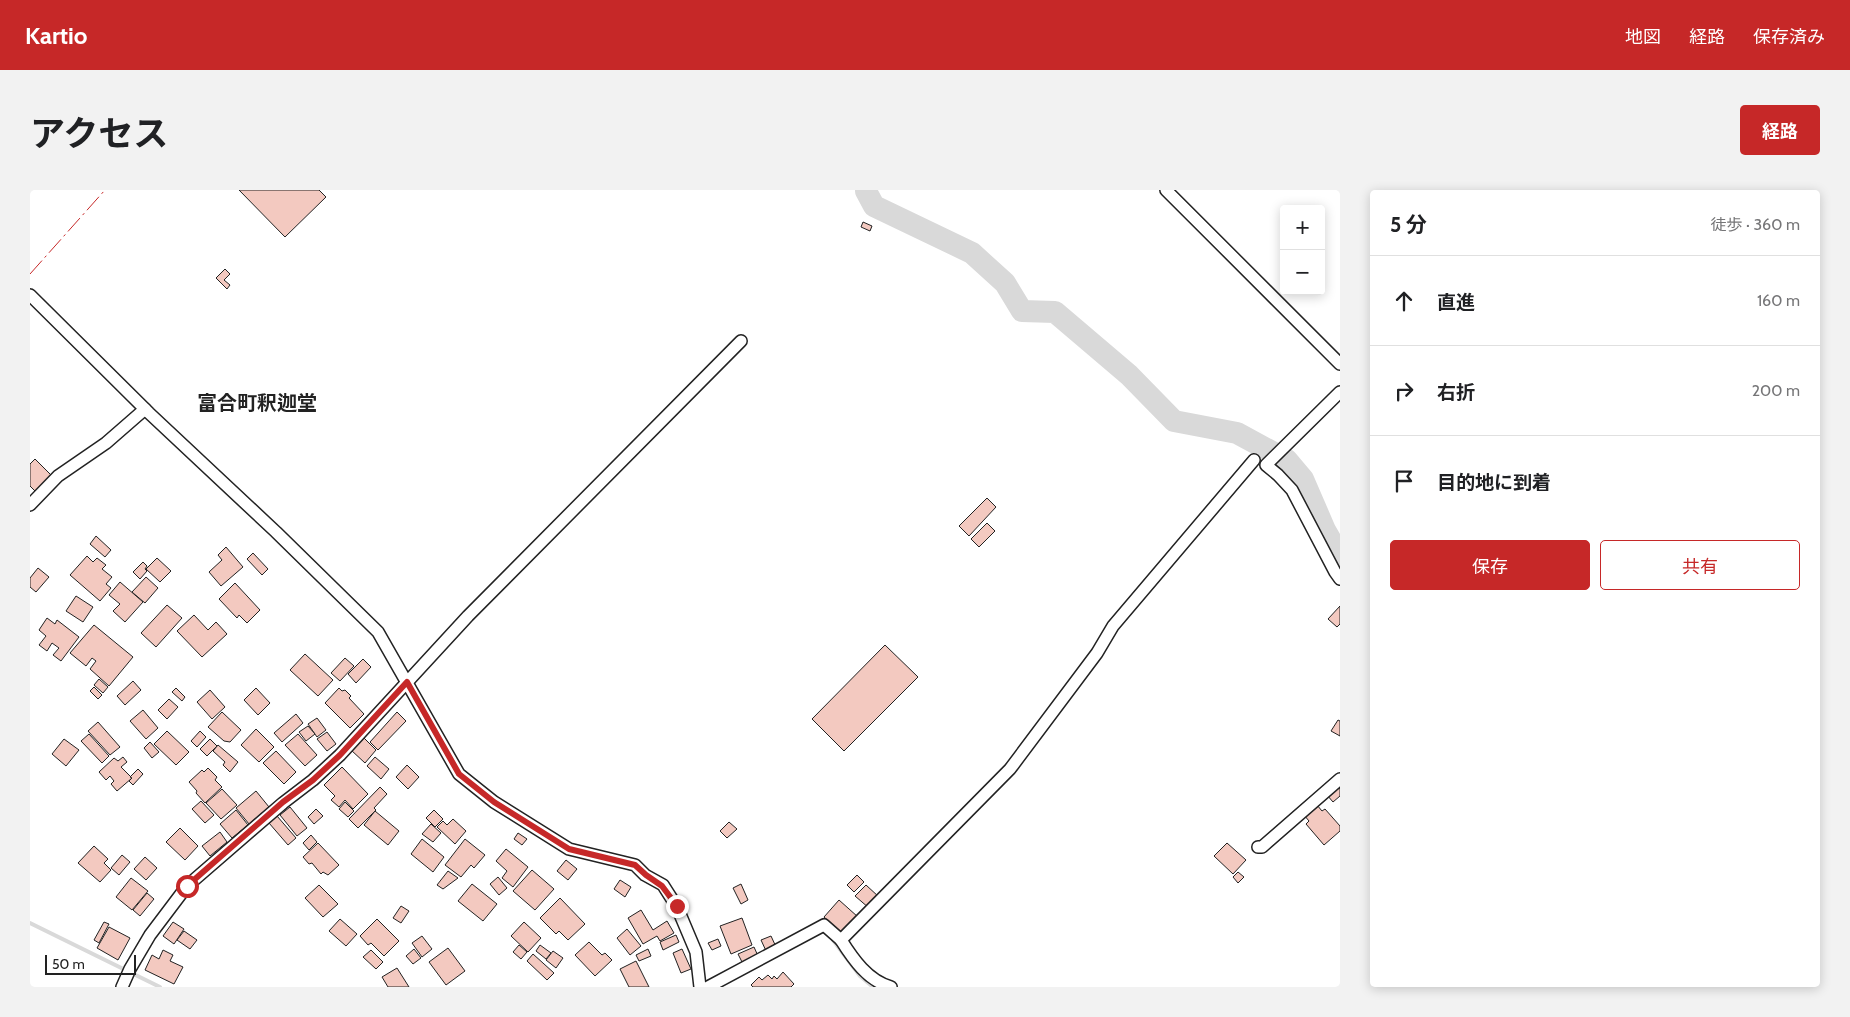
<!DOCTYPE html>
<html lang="ja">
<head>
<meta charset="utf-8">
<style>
	body { margin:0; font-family:Cabin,"Noto Sans JP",sans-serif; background:#f2f2f2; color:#202124 }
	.controls { position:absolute; right:15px; top:15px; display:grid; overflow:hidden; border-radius:5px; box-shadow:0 2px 12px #0003 }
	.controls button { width:45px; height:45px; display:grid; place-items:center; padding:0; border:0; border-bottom:1px solid #e0e0e0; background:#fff; color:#202124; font:25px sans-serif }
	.scale { position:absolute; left:15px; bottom:12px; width:91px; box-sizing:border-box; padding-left:5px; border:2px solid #222; border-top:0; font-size:14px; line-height:18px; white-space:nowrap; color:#222; -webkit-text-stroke:4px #fff; paint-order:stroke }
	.stop { position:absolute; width:15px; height:15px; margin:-11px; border:4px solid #c62828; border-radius:50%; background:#fff }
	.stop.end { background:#c62828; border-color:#fff; box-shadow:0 1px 5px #0008 }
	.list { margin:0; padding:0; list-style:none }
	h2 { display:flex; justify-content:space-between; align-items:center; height:65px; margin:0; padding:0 20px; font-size:21px }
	h2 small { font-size:16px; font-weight:400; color:#757577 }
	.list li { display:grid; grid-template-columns:32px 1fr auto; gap:15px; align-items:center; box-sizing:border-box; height:90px; padding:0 20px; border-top:1px solid #e0e0e0 }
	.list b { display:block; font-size:19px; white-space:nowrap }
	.list em { font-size:16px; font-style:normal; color:#757577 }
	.actions { display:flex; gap:10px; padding:15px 20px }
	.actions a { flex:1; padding:11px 0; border:1px solid #c62828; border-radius:5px; text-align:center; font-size:18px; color:#c62828 }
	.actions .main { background:#c62828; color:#fff }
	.icon { flex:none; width:28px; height:28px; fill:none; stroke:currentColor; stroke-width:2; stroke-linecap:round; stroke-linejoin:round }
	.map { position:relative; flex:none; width:1310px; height:797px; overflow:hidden; border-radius:5px }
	header { display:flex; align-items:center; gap:30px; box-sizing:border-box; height:70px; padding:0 25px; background:#c62828; color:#fff }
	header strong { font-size:24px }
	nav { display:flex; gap:28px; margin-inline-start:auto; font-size:18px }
	.intro { display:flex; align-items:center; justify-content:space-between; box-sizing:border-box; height:120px; padding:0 30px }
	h1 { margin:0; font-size:35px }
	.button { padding:12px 22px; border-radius:5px; background:#c62828; color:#fff; font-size:18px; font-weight:700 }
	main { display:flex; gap:30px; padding:0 30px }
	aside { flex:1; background:#fff; border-radius:5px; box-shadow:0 2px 12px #0003 }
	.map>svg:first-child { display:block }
</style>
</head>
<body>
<header>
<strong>Kartio</strong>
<nav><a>地図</a><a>経路</a><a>保存済み</a></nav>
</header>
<div class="intro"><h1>アクセス</h1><a class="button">経路</a></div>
<main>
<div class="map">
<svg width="1310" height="797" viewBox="0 0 1310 797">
	<rect width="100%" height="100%" fill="#fff"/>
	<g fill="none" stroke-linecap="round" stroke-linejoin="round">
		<g stroke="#d9d9d9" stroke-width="4">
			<polyline points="0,733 130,797"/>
			<polyline points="803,750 830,786 843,797"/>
		</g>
		<polyline stroke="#d9d9d9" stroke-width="22" points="837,0 836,1 844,16 942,63 975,93 992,121 1025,122 1099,185 1144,231 1207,243 1257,270 1273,289 1295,340 1310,366"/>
	</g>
	<g fill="#f3c9c0" stroke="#222">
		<polygon points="209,0 289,0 296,7 255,47"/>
		<polygon points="833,32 842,36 840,41 831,37"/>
		<polygon points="195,79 200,84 194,90 200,95 197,99 186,88"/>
		<polygon points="5,269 21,285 5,301 0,296 0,274"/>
		<polygon points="957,308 966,317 939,346 929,336"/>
		<polygon points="957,333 965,341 949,357 941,349"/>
		<polygon points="66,346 81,360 75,367 60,354"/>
		<polygon points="196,357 213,377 191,396 179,382 192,370 188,365"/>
		<polygon points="223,363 238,379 232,385 217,369"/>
		<polygon points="57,366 63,372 67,368 76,375 72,379 82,387 76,394 81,398 70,411 40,385"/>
		<polygon points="127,368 141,381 130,392 116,379"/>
		<polygon points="113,372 117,376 115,379 117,381 110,389 103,382"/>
		<polygon points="8,378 19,387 6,402 0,397 0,388"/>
		<polygon points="116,387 128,398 115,413 102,402"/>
		<polygon points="90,392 113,412 95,432 83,421 90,414 79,405"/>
		<polygon points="205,393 230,420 217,433 209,425 207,428 189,409"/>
		<polygon points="46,406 63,417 53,432 36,421"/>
		<polygon points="137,415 152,428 126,457 111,443"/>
		<polygon points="1310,416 1310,434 1307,437 1298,429"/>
		<polygon points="164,425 178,440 186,432 197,444 172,467 147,441"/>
		<polygon points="17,428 25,434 27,430 49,447 31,471 23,465 29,458 22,453 17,461 9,455 16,446 9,440"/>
		<polygon points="64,435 103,467 79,496 60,479 66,471 62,468 56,476 40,463"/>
		<polygon points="855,455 888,487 814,561 782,529"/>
		<polygon points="275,464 303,490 288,506 260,480"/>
		<polygon points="315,468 324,476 310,491 301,483"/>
		<polygon points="333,469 341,477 326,493 318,484"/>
		<polygon points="69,489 78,497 73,503 64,495"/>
		<polygon points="103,491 111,500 95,515 87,506"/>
		<polygon points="64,497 72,505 68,509 60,501"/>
		<polygon points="146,498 155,507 152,511 142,502"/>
		<polygon points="226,498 240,513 228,525 214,510"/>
		<polygon points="309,498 312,501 315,500 321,506 319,508 334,524 320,538 295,513"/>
		<polygon points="180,500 195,517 182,529 167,512"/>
		<polygon points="139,509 148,517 137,529 128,520"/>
		<polygon points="113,520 128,538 116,549 100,531"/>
		<polygon points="192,522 211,540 200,552 194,551 178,537"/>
		<polygon points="367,522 376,531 348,560 340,552"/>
		<polygon points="266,524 273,533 252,552 244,543"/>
		<polygon points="287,528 296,540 287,547 278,534"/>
		<polygon points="1308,530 1310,531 1310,546 1301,541"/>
		<polygon points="68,532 90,557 80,565 58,541"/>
		<polygon points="278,536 285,544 276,551 269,542"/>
		<polygon points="226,539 244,557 229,572 211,555"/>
		<polygon points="137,541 159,562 146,575 124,554"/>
		<polygon points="170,541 176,547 167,557 161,551"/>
		<polygon points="297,542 306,554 297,561 287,549"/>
		<polygon points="59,544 79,566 72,573 51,551"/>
		<polygon points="268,544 287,565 275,576 255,555"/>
		<polygon points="333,547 346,560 335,573 321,560"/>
		<polygon points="34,549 49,560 36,576 22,564"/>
		<polygon points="180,549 187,556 177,566 170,559"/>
		<polygon points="120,552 129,562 122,568 114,558"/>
		<polygon points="188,555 208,572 200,582 193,575 195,572 183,561"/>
		<polygon points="246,561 266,582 254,594 233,573"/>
		<polygon points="93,567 97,572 91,577 102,588 87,601 81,594 84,591 80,586 76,590 69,582 84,568 88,571"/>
		<polygon points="345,567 359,579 351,589 337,576"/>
		<polygon points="377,575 389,587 378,599 366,587"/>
		<polygon points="312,577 338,604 323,619 315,610 309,617 301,610 305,606 294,595"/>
		<polygon points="178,578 187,587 185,590 192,597 175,613 166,603 167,601 159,592 172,580 174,582"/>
		<polygon points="108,579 113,584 103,595 99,591 102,588 100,587"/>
		<polygon points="1308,596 1310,599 1310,606 1303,612 1297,605"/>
		<polygon points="350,597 357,604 344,618 346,620 328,638 319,629"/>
		<polygon points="192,599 207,615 191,629 176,613"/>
		<polygon points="226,601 239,617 219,634 206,618"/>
		<polygon points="171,611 184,625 175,633 162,619"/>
		<polygon points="315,612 324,621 318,627 309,619"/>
		<polygon points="1287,615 1292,621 1295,619 1310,636 1310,641 1294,655 1276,634 1279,631 1274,625"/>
		<polygon points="260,617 277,638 267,646 250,625"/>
		<polygon points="286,619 293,626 284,634 278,627"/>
		<polygon points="206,620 218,635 202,648 190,634"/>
		<polygon points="404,620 413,629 405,637 396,628"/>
		<polygon points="345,621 369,641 358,655 334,635"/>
		<polygon points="247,626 266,648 258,655 239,633"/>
		<polygon points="423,629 436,641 425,654 407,637 413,631 417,635"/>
		<polygon points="699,632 707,639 697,648 690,641"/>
		<polygon points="401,634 411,643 403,652 392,644"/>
		<polygon points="150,638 168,656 155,670 136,652"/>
		<polygon points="190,642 197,652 180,666 172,656"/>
		<polygon points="488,643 497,649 492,655 484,649"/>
		<polygon points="281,645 287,652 279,660 273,653"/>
		<polygon points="392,649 414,667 403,682 381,664"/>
		<polygon points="435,649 455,665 444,678 441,675 431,687 415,675"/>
		<polygon points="288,653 309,675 298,685 293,682 291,684 282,673 279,674 273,667"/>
		<polygon points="1197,653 1216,670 1203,684 1184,666"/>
		<polygon points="64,656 78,669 74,673 81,680 70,692 48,673"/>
		<polygon points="476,659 498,677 483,697 472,688 477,681 466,671"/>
		<polygon points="92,665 100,672 89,685 81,678"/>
		<polygon points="115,667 127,678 116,690 104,679"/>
		<polygon points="536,670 547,679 538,690 527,681"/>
		<polygon points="502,680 524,699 505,720 483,701"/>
		<polygon points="418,681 428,688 413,699 407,695"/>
		<polygon points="1208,682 1214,687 1208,693 1203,687"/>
		<polygon points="827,685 834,692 824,702 817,695"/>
		<polygon points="468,687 477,698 469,705 460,694"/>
		<polygon points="101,688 118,701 102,720 86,707"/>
		<polygon points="590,690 601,697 595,707 584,699"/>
		<polygon points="442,694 467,714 453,731 428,711"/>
		<polygon points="711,694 718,710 711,714 703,698"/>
		<polygon points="289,695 308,714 293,727 275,708"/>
		<polygon points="836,695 849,707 839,718 825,706"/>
		<polygon points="117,703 124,709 110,726 103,720"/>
		<polygon points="530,708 555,734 538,750 529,741 526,744 510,728"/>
		<polygon points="809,710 828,727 813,744 794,727"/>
		<polygon points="371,716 379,721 371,733 363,728"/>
		<polygon points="611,720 623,740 637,731 644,743 630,751 627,746 613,754 598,728"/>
		<polygon points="712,728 722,755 701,764 690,736"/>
		<polygon points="310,729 327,744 316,756 299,741"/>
		<polygon points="347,729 369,751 354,766 341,753 338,755 330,746"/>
		<polygon points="74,732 79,734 69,753 64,750"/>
		<polygon points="143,732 154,739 144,754 133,746"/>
		<polygon points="494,732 511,748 498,762 481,746"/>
		<polygon points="79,737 100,748 88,770 67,758"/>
		<polygon points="597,739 611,756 600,765 587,748"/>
		<polygon points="154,741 167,750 160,759 147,750"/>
		<polygon points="646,745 649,752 633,760 630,752"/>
		<polygon points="392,746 402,759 392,767 382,753"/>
		<polygon points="741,746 747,759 737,763 731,750"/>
		<polygon points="688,749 691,756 682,760 678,753"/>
		<polygon points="559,752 572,765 575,763 582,770 565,786 545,765"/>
		<polygon points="489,755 497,762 491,769 483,762"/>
		<polygon points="510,755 521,763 516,769 506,761"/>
		<polygon points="724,757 728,766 712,772 708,764"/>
		<polygon points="418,758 435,781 416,795 399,772"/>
		<polygon points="384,759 391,768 383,774 376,766"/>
		<polygon points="618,759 621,766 609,771 606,765"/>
		<polygon points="652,759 661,779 651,783 643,763"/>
		<polygon points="133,760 143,765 140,771 153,777 144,794 115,780 122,765 129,769"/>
		<polygon points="341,760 353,772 346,779 333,767"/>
		<polygon points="523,761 533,768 526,778 516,770"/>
		<polygon points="503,764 524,783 517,790 497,771"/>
		<polygon points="606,771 619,797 599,797 590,779"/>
		<polygon points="367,778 379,797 358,797 352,787"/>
		<polygon points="753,782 764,794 761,797 723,797 721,795 729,787 732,790 738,785 742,789 744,786 747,789"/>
	</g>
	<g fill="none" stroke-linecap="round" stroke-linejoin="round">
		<defs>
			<g id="minor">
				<polyline points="1136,0 1310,174"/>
				<polyline points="0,105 119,223 246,342 348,442 429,584 464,612 539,659 605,675 615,685 633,695 647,717 666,762 670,797"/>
				<polyline points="1310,202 1236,275 1248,285 1262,300 1305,382 1310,389"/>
				<polyline points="0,315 28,286 76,253 115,219"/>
				<polyline points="1228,657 1232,657 1310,589"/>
				<path d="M 811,750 C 823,769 838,791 861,797"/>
				<polyline points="92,797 100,779 120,745 157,696 253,613 283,590 310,565 438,426 711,151"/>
				<polyline points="678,797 794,735 811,750 980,579 1067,463 1083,436 1224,270"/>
			</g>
		</defs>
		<use href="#minor" stroke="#222" stroke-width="14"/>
		<use href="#minor" stroke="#fff" stroke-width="11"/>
		<polyline stroke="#c62828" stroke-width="1" stroke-dasharray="18 4 2.5 4" stroke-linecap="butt" points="0,84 75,0"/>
	</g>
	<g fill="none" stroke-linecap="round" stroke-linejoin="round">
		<polyline stroke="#c62828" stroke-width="6" points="157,696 253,612 283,590 310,565 377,492 429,584 464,612 539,659 605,675 616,685 632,696 647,716"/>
	</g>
	<g text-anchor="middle" stroke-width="4" stroke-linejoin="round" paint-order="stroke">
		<g font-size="20" font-weight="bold" fill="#222" stroke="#fff">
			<text x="227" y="220">富合町釈迦堂</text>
		</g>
	</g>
</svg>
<div class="controls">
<button>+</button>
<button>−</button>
</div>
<div class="scale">50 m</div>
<div class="stop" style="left:157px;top:696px"></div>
<div class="stop end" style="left:647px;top:716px"></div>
</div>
<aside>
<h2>5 分<small>徒歩 · 360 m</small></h2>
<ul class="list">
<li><svg class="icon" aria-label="ahead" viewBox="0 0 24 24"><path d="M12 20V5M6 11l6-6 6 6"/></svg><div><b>直進</b></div><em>160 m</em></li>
<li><svg class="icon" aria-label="right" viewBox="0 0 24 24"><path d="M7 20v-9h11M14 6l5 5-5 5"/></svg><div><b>右折</b></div><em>200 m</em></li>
<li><svg class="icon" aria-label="arrive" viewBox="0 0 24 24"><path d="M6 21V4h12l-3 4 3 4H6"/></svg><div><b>目的地に到着</b></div></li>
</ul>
<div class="actions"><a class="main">保存</a><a>共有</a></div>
</aside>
</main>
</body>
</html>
